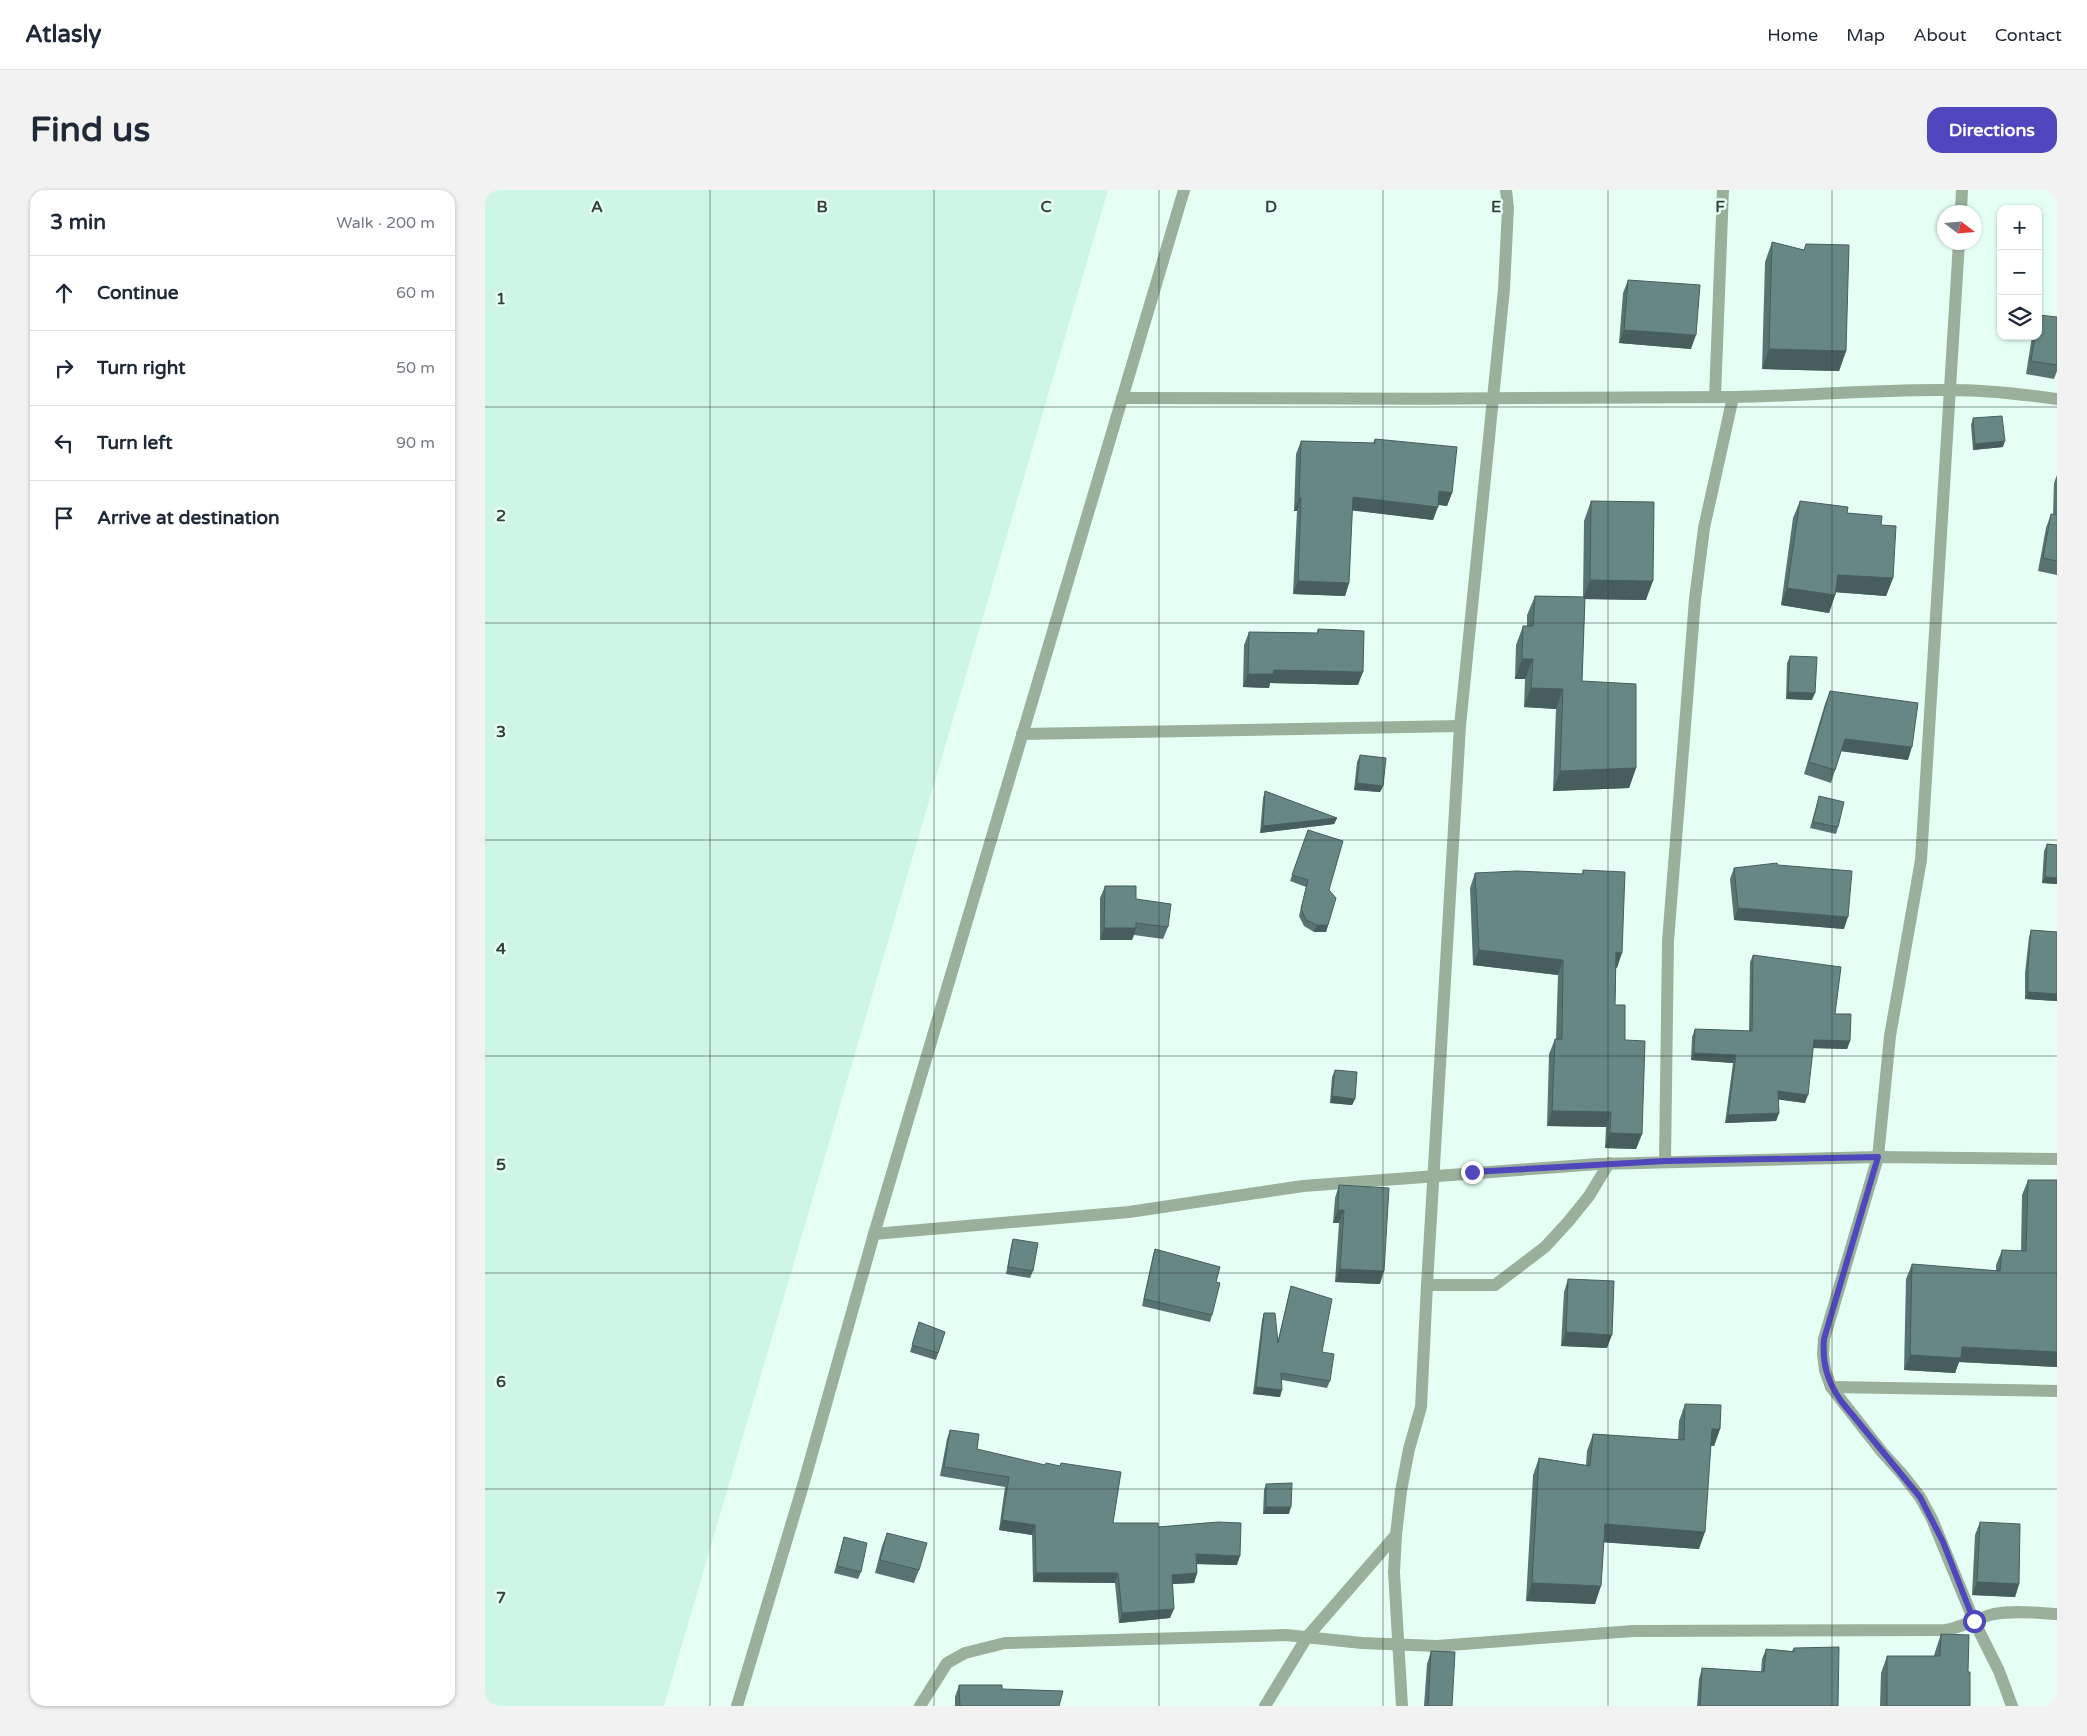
<!DOCTYPE html>
<html lang="en">
<head>
<meta charset="utf-8">
<style>
	body { margin:0; font-family:"Varela Round",sans-serif; background:#f2f2f3; color:#1f2937 }
	.controls { position:absolute; right:15px; top:15px; display:grid; overflow:hidden; border-radius:10px; box-shadow:0 1px 4px #0004 }
	.controls button { width:45px; height:45px; display:grid; place-items:center; padding:0; border:0; border-bottom:1px solid #e0e1e3; background:#fff; color:#1f2937; font:25px sans-serif }
	.compass { position:absolute; left:1452px; top:15px; width:45px; height:45px; border-radius:50%; background:#fff; box-shadow:0 1px 4px #0004; rotate:106deg }
	.stop { position:absolute; width:15px; height:15px; margin:-11px; border:4px solid #5046bd; border-radius:50%; background:#fff }
	.stop.end { background:#5046bd; border-color:#fff; box-shadow:0 1px 5px #0008 }
	.list { margin:0; padding:0; list-style:none }
	h2 { display:flex; justify-content:space-between; align-items:center; height:65px; margin:0; padding:0 20px; font-size:21px }
	h2 small { font-size:16px; font-weight:400; color:#747a83 }
	.list li { display:grid; grid-template-columns:32px 1fr auto; gap:15px; align-items:center; box-sizing:border-box; height:75px; padding:0 20px; border-top:1px solid #e0e1e3 }
	.list b { display:block; font-size:19px; white-space:nowrap }
	.list em { font-size:16px; font-style:normal; color:#747a83 }
	.icon { flex:none; width:28px; height:28px; fill:none; stroke:currentColor; stroke-width:2; stroke-linecap:round; stroke-linejoin:round }
	.map { position:relative; flex:none; width:1572px; height:1516px; overflow:hidden; border-radius:15px }
	header { display:flex; align-items:center; gap:30px; box-sizing:border-box; height:70px; padding:0 25px; background:#fff; border-bottom:1px solid #e0e1e3 }
	header strong { font-size:24px }
	nav { display:flex; gap:28px; margin-inline-start:auto; font-size:18px }
	.intro { display:flex; align-items:center; justify-content:space-between; box-sizing:border-box; height:120px; padding:0 30px }
	h1 { margin:0; font-size:35px }
	.button { padding:12px 22px; border-radius:15px; background:#5046bd; color:#fff; font-size:18px; font-weight:700 }
	main { display:flex; gap:30px; padding:0 30px }
	aside { flex:1; background:#fff; border-radius:15px; box-shadow:0 1px 4px #0004 }
	.map>svg:first-child { display:block }
</style>
</head>
<body>
<header>
<strong>Atlasly</strong>
<nav><a>Home</a><a>Map</a><a>About</a><a>Contact</a></nav>
</header>
<div class="intro"><h1>Find us</h1><a class="button">Directions</a></div>
<main>
<aside>
<h2>3 min<small>Walk · 200 m</small></h2>
<ul class="list">
<li><svg class="icon" aria-label="ahead" viewBox="0 0 24 24"><path d="M12 20V5M6 11l6-6 6 6"/></svg><div><b>Continue</b></div><em>60 m</em></li>
<li><svg class="icon" aria-label="right" viewBox="0 0 24 24"><path d="M7 20v-9h11M14 6l5 5-5 5"/></svg><div><b>Turn right</b></div><em>50 m</em></li>
<li><svg class="icon" aria-label="left" viewBox="0 0 24 24"><path d="M17 20v-9H6M10 6l-5 5 5 5"/></svg><div><b>Turn left</b></div><em>90 m</em></li>
<li><svg class="icon" aria-label="arrive" viewBox="0 0 24 24"><path d="M6 21V4h12l-3 4 3 4H6"/></svg><div><b>Arrive at destination</b></div></li>
</ul>
</aside>
<div class="map">
<svg width="1572" height="1516" viewBox="0 0 1572 1516">
	<rect width="100%" height="100%" fill="#e6fff4"/>
	<polygon fill="#cef6e5" points="0,0 623,0 179,1516 0,1516"/>
	<g fill="none" stroke-linecap="round" stroke-linejoin="round">
		<g stroke="#9bb09b" stroke-width="12">
			<polyline points="1476,22 1477,0"/>
			<polyline points="1474,52 1436,670 1405,846 1393,967 1339,1149 1338,1164 1340,1180 1346,1197 1397,1262 1417,1284 1435,1307 1447,1329 1489,1431 1514,1481 1527,1516"/>
			<polyline points="1230,207 1238,0"/>
			<path d="M 637,208 C 841,209 1044,209 1248,207 C 1320,206 1392,199 1464,200 C 1501,200 1536,204 1572,209"/>
			<polyline points="537,544 975,536"/>
			<polyline points="1180,971 1183,751 1210,409 1219,338 1248,207"/>
			<polyline points="389,1044 644,1022 818,996 1113,974 1393,967 1572,969"/>
			<polyline points="942,1095 975,536 1019,99 1023,18 1021,0"/>
			<polyline points="1346,1197 1572,1201"/>
			<path d="M 435,1516 L 462,1473 L 480,1463 L 520,1453 L 801,1445 L 877,1453 L 952,1456 L 1148,1441 L 1461,1440 C 1478,1437 1492,1428 1509,1424 C 1529,1420 1552,1423 1572,1424"/>
			<polyline points="780,1516 822,1447 911,1345"/>
			<polyline points="917,1516 909,1382 911,1345 916,1301 924,1259 936,1217 942,1095 1010,1095 1060,1057 1083,1032 1104,1006 1124,973"/>
		</g>
		<polyline stroke="#9bb09b" stroke-width="12" points="252,1516 319,1292 389,1044 699,0"/>
	</g>
	<g fill="#587472">
		<polygon points="1287,52 1319,60 1361,161 1354,181 1277,179 1280,72"/>
		<polygon points="1143,90 1206,159 1134,153 1138,103"/>
		<polygon points="1572,127 1572,181 1569,189 1541,184 1547,146 1553,146"/>
		<polygon points="1488,228 1518,257 1488,260 1486,235"/>
		<polygon points="890,249 967,303 962,316 953,315 948,330 867,320 864,393 860,406 808,404 812,321 809,321 811,264 816,251 888,253"/>
		<polygon points="1572,285 1572,385 1553,381 1561,338 1566,324 1568,325 1569,293"/>
		<polygon points="1106,311 1161,410 1100,409 1097,491 1151,578 1144,598 1068,601 1071,519 1039,517 1040,489 1030,489 1031,455 1038,436 1042,436 1042,425 1050,406 1098,407 1099,331"/>
		<polygon points="1315,311 1362,323 1396,335 1408,388 1401,406 1351,402 1344,423 1296,415 1308,328"/>
		<polygon points="833,439 873,495 785,493 784,498 758,497 759,455 764,442 832,443"/>
		<polygon points="1305,466 1327,510 1301,509 1302,473"/>
		<polygon points="1345,501 1423,570 1356,561 1346,593 1319,584 1340,514"/>
		<polygon points="875,565 898,596 895,602 869,600 872,572"/>
		<polygon points="780,601 852,628 849,634 775,643 778,608"/>
		<polygon points="1334,606 1353,637 1351,644 1325,638"/>
		<polygon points="823,640 844,700 843,735 841,742 829,742 819,736 814,726 821,697 805,691"/>
		<polygon points="1562,654 1572,655 1572,694 1557,693 1559,661"/>
		<polygon points="1293,675 1359,739 1249,730 1245,689 1249,678"/>
		<polygon points="1098,680 1132,778 1131,778 1130,815 1140,850 1157,944 1151,959 1120,958 1121,937 1062,936 1064,864 1070,849 1071,849 1073,785 988,775 985,698 990,683 1097,684"/>
		<polygon points="620,696 651,709 683,737 678,749 649,745 647,750 615,750 615,708"/>
		<polygon points="1546,740 1572,742 1572,811 1540,809 1540,783 1544,747"/>
		<polygon points="1268,765 1350,824 1365,851 1362,859 1328,858 1320,913 1293,909 1294,923 1291,931 1240,933 1248,873 1206,870 1207,847 1210,839 1264,841 1265,772"/>
		<polygon points="850,880 870,909 867,915 845,913 847,887"/>
		<polygon points="1543,990 1572,990 1572,1177 1474,1172 1470,1183 1419,1180 1421,1089 1427,1074 1511,1081 1511,1075 1517,1060 1536,1061 1537,1005"/>
		<polygon points="854,995 895,1094 850,1092 854,1033 848,1033 850,1008"/>
		<polygon points="528,1049 548,1081 545,1088 521,1084 526,1056"/>
		<polygon points="670,1059 727,1125 725,1132 657,1116 668,1065"/>
		<polygon points="1083,1089 1122,1158 1076,1156 1079,1102"/>
		<polygon points="806,1096 837,1162 845,1191 842,1198 797,1190 795,1207 768,1204 777,1130 779,1123 793,1150 804,1103"/>
		<polygon points="434,1132 460,1142 451,1170 425,1162"/>
		<polygon points="1200,1214 1235,1239 1229,1256 1226,1256 1214,1359 1119,1352 1110,1414 1041,1411 1048,1285 1054,1268 1101,1275 1102,1261 1108,1244 1193,1250 1194,1231"/>
		<polygon points="465,1240 492,1259 628,1333 673,1337 752,1375 712,1374 712,1383 709,1393 688,1394 685,1428 634,1433 630,1393 548,1392 547,1345 514,1340 520,1297 455,1286 462,1249"/>
		<polygon points="781,1294 804,1324 778,1324 779,1300"/>
		<polygon points="1495,1332 1534,1394 1530,1407 1487,1405 1490,1345"/>
		<polygon points="402,1343 434,1380 429,1393 390,1383 397,1356"/>
		<polygon points="359,1347 376,1382 373,1389 349,1383"/>
		<polygon points="1456,1444 1483,1482 1485,1516 1395,1516 1396,1483 1402,1466 1449,1466 1450,1462"/>
		<polygon points="1309,1458 1353,1516 1212,1516 1214,1489 1217,1478 1276,1482 1277,1469 1281,1459 1307,1461"/>
		<polygon points="946,1461 967,1516 939,1516 942,1474"/>
		<polygon points="474,1495 517,1499 574,1516 470,1516 470,1507"/>
	</g>
	<g fill="#475e5c">
		<polygon points="1139,140 1211,145 1206,159 1134,153"/>
		<polygon points="1284,159 1361,161 1354,181 1277,179"/>
		<polygon points="1520,251 1518,257 1488,260 1490,254"/>
		<polygon points="954,301 967,303 962,316 950,314"/>
		<polygon points="868,307 953,317 948,330 863,320"/>
		<polygon points="814,308 816,308 812,321 809,321"/>
		<polygon points="1353,385 1408,388 1401,406 1347,402"/>
		<polygon points="1105,390 1168,391 1161,410 1098,409"/>
		<polygon points="813,391 864,393 860,406 808,404"/>
		<polygon points="1302,398 1350,405 1344,423 1296,415"/>
		<polygon points="1037,469 1048,469 1040,489 1030,489"/>
		<polygon points="789,480 878,482 873,495 785,493 784,498 758,497 763,484"/>
		<polygon points="1046,498 1078,499 1071,519 1039,517"/>
		<polygon points="1303,502 1330,503 1327,510 1301,509"/>
		<polygon points="1360,549 1427,557 1423,570 1355,561"/>
		<polygon points="1151,578 1144,598 1068,601 1075,581"/>
		<polygon points="872,593 898,596 895,602 869,600"/>
		<polygon points="852,628 849,634 775,643 778,636"/>
		<polygon points="1560,687 1572,688 1572,694 1557,693"/>
		<polygon points="1253,718 1363,727 1359,739 1249,730"/>
		<polygon points="832,735 843,735 841,742 829,742"/>
		<polygon points="619,738 651,738 647,750 615,750"/>
		<polygon points="994,760 1078,770 1073,785 988,775"/>
		<polygon points="1131,762 1137,763 1132,778 1126,777"/>
		<polygon points="1543,802 1572,804 1572,811 1540,809"/>
		<polygon points="1329,850 1365,851 1362,859 1326,858"/>
		<polygon points="1209,863 1251,865 1248,873 1206,870"/>
		<polygon points="1293,901 1323,905 1320,913 1290,909"/>
		<polygon points="847,906 870,909 867,915 845,913"/>
		<polygon points="1067,921 1126,922 1121,937 1062,936"/>
		<polygon points="1294,923 1291,931 1240,933 1243,925"/>
		<polygon points="1125,943 1157,944 1151,959 1120,958"/>
		<polygon points="853,1020 859,1020 854,1033 848,1033"/>
		<polygon points="855,1079 899,1081 895,1094 850,1092"/>
		<polygon points="1081,1142 1127,1145 1122,1158 1076,1156"/>
		<polygon points="1477,1157 1572,1162 1572,1177 1474,1172 1470,1183 1419,1180 1425,1165"/>
		<polygon points="771,1197 797,1200 795,1207 768,1204"/>
		<polygon points="1227,1239 1235,1239 1229,1256 1221,1256"/>
		<polygon points="781,1317 806,1317 804,1324 778,1324"/>
		<polygon points="517,1330 550,1335 547,1345 514,1340"/>
		<polygon points="1120,1334 1220,1342 1214,1359 1113,1352"/>
		<polygon points="711,1364 755,1366 752,1375 708,1374"/>
		<polygon points="551,1383 633,1383 630,1393 548,1392"/>
		<polygon points="712,1383 709,1393 684,1394 687,1385"/>
		<polygon points="1492,1392 1534,1394 1530,1407 1487,1405"/>
		<polygon points="1047,1393 1116,1396 1110,1414 1041,1411"/>
		<polygon points="689,1419 685,1428 634,1433 637,1423"/>
	</g>
	<g fill="#668784" stroke="#475e5c">
		<polygon points="1287,52 1319,60 1321,54 1364,55 1361,161 1284,159"/>
		<polygon points="1143,90 1215,95 1211,145 1139,140"/>
		<polygon points="1554,125 1572,127 1572,175 1546,171 1550,146 1553,146"/>
		<polygon points="1517,226 1520,251 1490,254 1488,228"/>
		<polygon points="890,249 972,257 967,303 954,301 953,317 868,307 864,393 813,391 816,308 814,308 816,251 890,253"/>
		<polygon points="1106,311 1169,312 1168,391 1105,390"/>
		<polygon points="1315,311 1363,317 1362,323 1397,326 1396,335 1411,336 1408,388 1353,385 1350,405 1302,398"/>
		<polygon points="1566,324 1572,325 1572,371 1558,368"/>
		<polygon points="1050,406 1100,407 1097,491 1151,494 1151,578 1075,581 1078,499 1046,498 1048,469 1037,469 1038,436 1048,436"/>
		<polygon points="833,439 879,441 878,482 789,480 788,484 763,484 764,442 833,443"/>
		<polygon points="1305,466 1332,467 1330,503 1303,502"/>
		<polygon points="1345,501 1433,513 1427,557 1360,549 1350,580 1324,572"/>
		<polygon points="875,565 901,568 898,596 872,593"/>
		<polygon points="780,601 852,628 778,636"/>
		<polygon points="1334,606 1359,612 1353,637 1328,632"/>
		<polygon points="823,640 858,651 844,700 851,708 843,735 832,735 821,730 816,719 823,690 807,685"/>
		<polygon points="1562,654 1572,655 1572,688 1560,687"/>
		<polygon points="1292,673 1293,675 1367,681 1363,727 1253,718 1249,678"/>
		<polygon points="1098,680 1140,682 1137,763 1131,762 1130,815 1140,815 1140,850 1160,851 1157,944 1125,943 1126,922 1067,921 1070,849 1077,849 1078,770 994,760 990,683 1032,681 1098,684"/>
		<polygon points="620,696 651,696 651,709 686,714 683,737 651,733 651,738 619,738"/>
		<polygon points="1546,740 1572,742 1572,804 1543,802 1543,776"/>
		<polygon points="1268,765 1356,777 1350,824 1366,824 1365,851 1329,850 1323,905 1293,901 1294,923 1243,925 1251,865 1209,863 1210,839 1267,841"/>
		<polygon points="850,880 872,882 870,909 847,906"/>
		<polygon points="1543,990 1572,990 1572,1162 1477,1157 1476,1168 1425,1165 1427,1074 1515,1081 1517,1060 1541,1061"/>
		<polygon points="854,995 904,998 899,1081 855,1079 859,1020 853,1020"/>
		<polygon points="528,1049 553,1053 548,1081 523,1077"/>
		<polygon points="670,1059 735,1077 731,1092 735,1093 727,1125 659,1109"/>
		<polygon points="1083,1089 1129,1091 1127,1145 1081,1142"/>
		<polygon points="806,1096 847,1109 837,1162 849,1164 845,1191 796,1183 797,1200 771,1197 779,1123 790,1123 793,1153"/>
		<polygon points="434,1132 460,1142 453,1163 427,1155"/>
		<polygon points="1200,1214 1236,1215 1235,1239 1227,1239 1220,1342 1120,1334 1116,1396 1047,1393 1054,1268 1105,1276 1108,1244 1199,1250"/>
		<polygon points="465,1240 494,1244 492,1259 560,1275 561,1273 575,1276 576,1273 636,1282 628,1333 673,1333 673,1337 733,1332 756,1333 755,1366 711,1364 712,1383 687,1385 689,1419 637,1423 633,1383 551,1383 550,1335 517,1330 524,1287 459,1277"/>
		<polygon points="807,1293 806,1317 781,1317 781,1294"/>
		<polygon points="1495,1332 1535,1334 1534,1394 1492,1392"/>
		<polygon points="402,1343 442,1353 434,1380 395,1370"/>
		<polygon points="359,1347 382,1353 376,1382 352,1376"/>
		<polygon points="1456,1444 1484,1445 1483,1482 1485,1482 1485,1516 1402,1516 1402,1466 1455,1466"/>
		<polygon points="1354,1457 1353,1516 1215,1516 1217,1478 1279,1482 1281,1459 1309,1462 1309,1458"/>
		<polygon points="946,1461 970,1462 967,1516 943,1516"/>
		<polygon points="474,1495 517,1495 517,1499 578,1501 574,1516 475,1516"/>
	</g>
	<g fill="none" stroke-linecap="round" stroke-linejoin="round">
		<path stroke="#5046bd" stroke-width="6" d="M 987,982 L 1180,971 L 1393,967 L 1339,1149 C 1337,1173 1342,1191 1356,1211 L 1435,1307 L 1458,1352 L 1489,1431"/>
	</g>
	<path fill="none" stroke="#34403b" stroke-width="1" stroke-opacity="0.55" d="M 225,0 L 225,1516M 449,0 L 449,1516M 674,0 L 674,1516M 898,0 L 898,1516M 1123,0 L 1123,1516M 1347,0 L 1347,1516M 0,217 L 1572,217M 0,433 L 1572,433M 0,650 L 1572,650M 0,866 L 1572,866M 0,1083 L 1572,1083M 0,1299 L 1572,1299"/>
	<g font-size="16" text-anchor="middle" font-weight="bold" fill="#34403b" stroke="#e6fff4" stroke-width="5" stroke-linejoin="round" paint-order="stroke">
		<text x="112" y="22">A</text>
		<text x="337" y="22">B</text>
		<text x="561" y="22">C</text>
		<text x="786" y="22">D</text>
		<text x="1011" y="22">E</text>
		<text x="1235" y="22">F</text>
		<text x="16" y="114">1</text>
		<text x="16" y="331">2</text>
		<text x="16" y="547">3</text>
		<text x="16" y="764">4</text>
		<text x="16" y="980">5</text>
		<text x="16" y="1197">6</text>
		<text x="16" y="1413">7</text>
	</g>
</svg>
<div class="controls">
<button>+</button>
<button>−</button>
<button><svg class="icon" aria-label="layers" viewBox="0 0 24 24"><path d="M12 4l9 5-9 5-9-5zM3 14l9 5 9-5"/></svg></button>
</div>
<svg class="compass" viewBox="-18 -18 36 36"><path d="M0-13l5 13h-10z" fill="#e53935"/><path d="M0 13l5-13h-10z" fill="#747a83"/></svg>
<div class="stop" style="left:1489px;top:1431px"></div>
<div class="stop end" style="left:987px;top:982px"></div>
</div>
</main>
</body>
</html>
